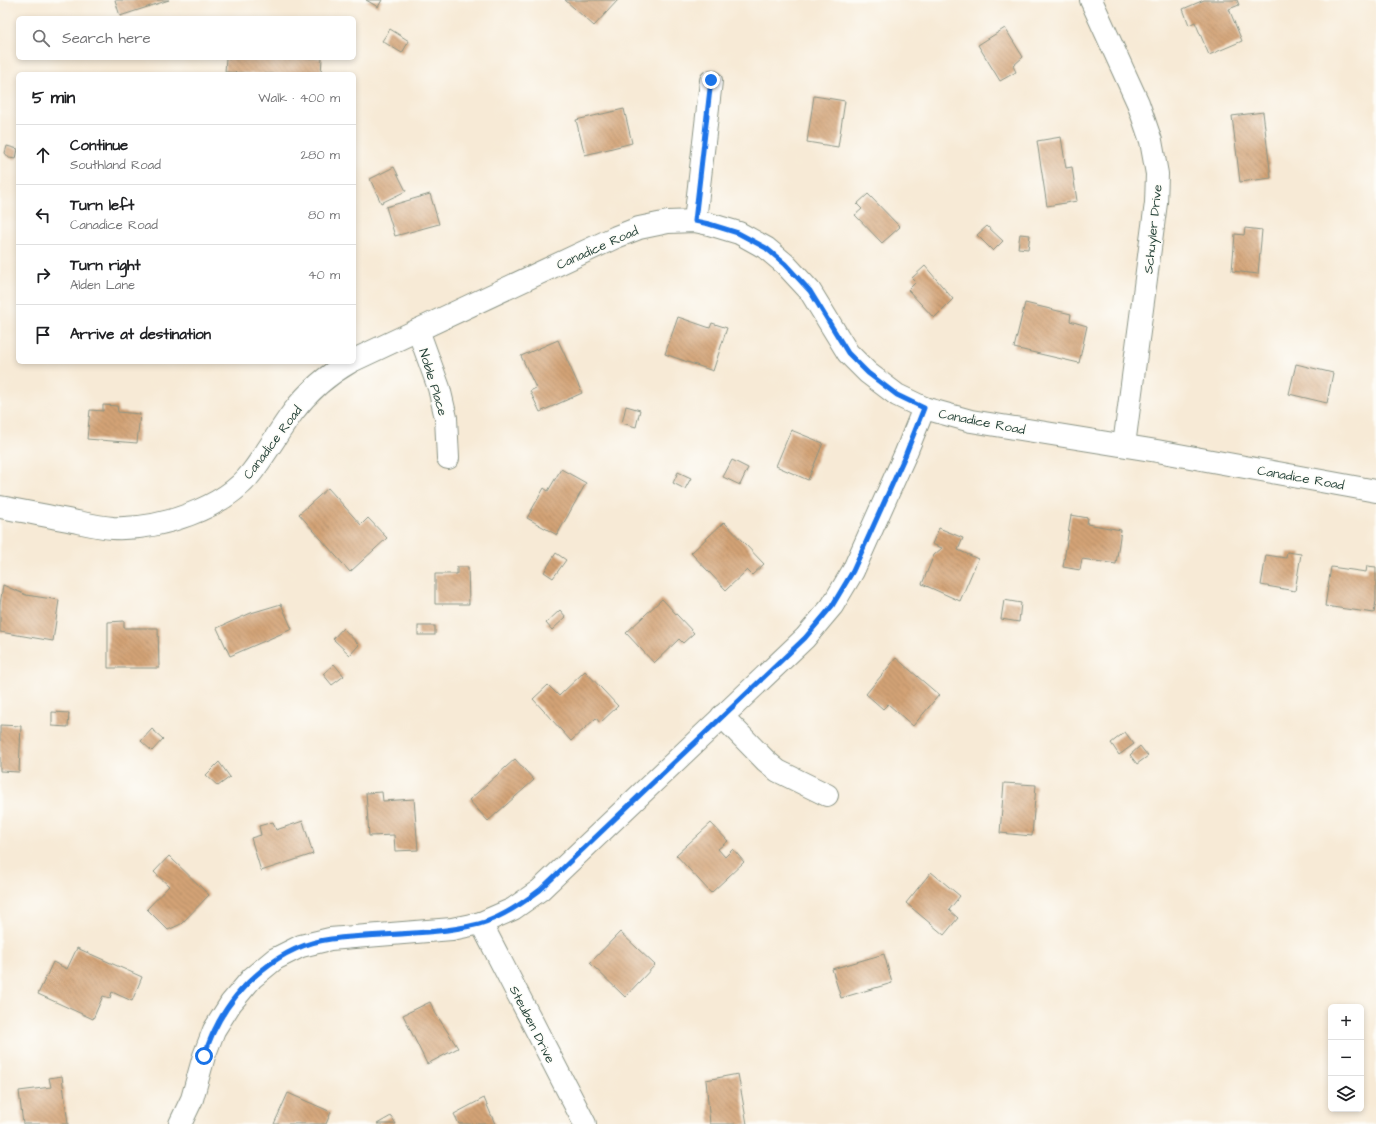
<!DOCTYPE html>
<html lang="en">
<head>
<meta charset="utf-8">
<style>
	body { margin:0; font-family:"Architects Daughter",sans-serif; background:#f6f6f6; color:#202124 }
	.controls { position:absolute; right:12px; bottom:12px; display:grid; overflow:hidden; border-radius:6px; box-shadow:0 2px 6px #0003 }
	.controls button { width:36px; height:36px; display:grid; place-items:center; padding:0; border:0; border-bottom:1px solid #e0e0e0; background:#fff; color:#202124; font:20px sans-serif }
	.stop { position:absolute; width:12px; height:12px; margin:-9px; border:3px solid #1a73e8; border-radius:50%; background:#fff }
	.stop.end { background:#1a73e8; border-color:#fff; box-shadow:0 1px 4px #0008 }
	.list { margin:0; padding:0; list-style:none }
	h2 { display:flex; justify-content:space-between; align-items:center; height:52px; margin:0; padding:0 16px; font-size:17px }
	h2 small { font-size:13px; font-weight:400; color:#757577 }
	.list li { display:grid; grid-template-columns:26px 1fr auto; gap:12px; align-items:center; box-sizing:border-box; height:60px; padding:0 16px; border-top:1px solid #e0e0e0 }
	.list b { display:block; font-size:15px; white-space:nowrap }
	.list p { margin:0; font-size:13px; white-space:nowrap; color:#757577 }
	.list em { font-size:13px; font-style:normal; color:#757577 }
	.icon { flex:none; width:22px; height:22px; fill:none; stroke:currentColor; stroke-width:2; stroke-linecap:round; stroke-linejoin:round }
	.map { position:relative; flex:none; width:1376px; height:1124px; overflow:hidden }
	.search { position:absolute; background:#fff; box-shadow:0 2px 6px #0003; left:16px; top:16px; width:340px; height:44px; display:flex; align-items:center; gap:10px; box-sizing:border-box; padding:0 14px; border-radius:6px; color:#757577; font-size:15px }
	.panel { position:absolute; background:#fff; box-shadow:0 2px 6px #0003; left:16px; top:72px; width:340px; height:292px; border-radius:6px }
	.map>svg:first-child { display:block }
</style>
</head>
<body>
<div class="map">
<svg width="1376" height="1124" viewBox="0 0 1376 1124">
	<defs>
		<pattern id="building-back-hatch" width="6" height="6" patternUnits="userSpaceOnUse"><rect width="6" height="6" fill="#d3a376"/><path d="M-1 5l2 2M0 0l6 6M5-1l2 2" fill="none" stroke="#ab8662"/></pattern>
	</defs>
	<rect width="100%" height="100%" fill="#fdfcf7"/>
	<filter id="ink" filterUnits="userSpaceOnUse"><feTurbulence type="fractalNoise" baseFrequency=".025" numOctaves="2"/><feDisplacementMap in="SourceGraphic" scale="8" xChannelSelector="R" yChannelSelector="G"/><feConvolveMatrix kernelMatrix="1 2 1 2 8 2 1 2 1" color-interpolation-filters="sRGB"/></filter>
	<filter id="wash" filterUnits="userSpaceOnUse"><feTurbulence type="fractalNoise" baseFrequency=".012" numOctaves="4" result="noise"/><feDisplacementMap in="SourceGraphic" scale="16" xChannelSelector="R" yChannelSelector="G"/><feGaussianBlur stdDeviation="0.9" result="paint"/><feColorMatrix in="noise" values="0 0 0 0 0 0 0 0 0 0 0 0 0 0 0 0 0 1.4 0 .05"/><feComposite in="paint" operator="in"/></filter>
	<g filter="url(#wash)">
		<rect width="100%" height="100%" fill="#f7ead6"/>
		<g id="blocks">
			<g fill="url(#building-back-hatch)">
				<polygon points="115,0 169,0 120,16"/>
				<polygon points="366,0 382,0 378,7"/>
				<polygon points="565,0 618,0 594,26"/>
				<polygon points="1204,0 1237,0 1239,5 1229,9 1242,41 1209,55 1195,22 1189,25 1183,9"/>
				<polygon points="1005,28 1023,57 1013,66 1016,72 1000,81 978,45"/>
				<polygon points="390,29 409,41 402,53 382,41"/>
				<polygon points="226,58 322,58 321,74 263,74 225,72"/>
				<polygon points="814,96 845,101 838,147 807,142"/>
				<polygon points="624,109 632,143 585,155 576,120"/>
				<polygon points="1263,112 1271,178 1240,182 1232,116"/>
				<polygon points="1061,137 1066,168 1072,167 1077,201 1047,206 1037,141"/>
				<polygon points="7,146 18,149 16,159 9,158 5,153"/>
				<polygon points="394,167 406,191 381,203 370,179"/>
				<polygon points="430,194 439,224 395,236 386,207"/>
				<polygon points="868,194 900,227 882,243 855,215 862,209 857,204"/>
				<polygon points="987,226 1003,241 993,251 977,235"/>
				<polygon points="1245,228 1262,230 1258,274 1232,271 1235,234 1244,235"/>
				<polygon points="1020,234 1030,235 1028,249 1018,248"/>
				<polygon points="925,266 953,299 934,318 908,290 916,282 912,278"/>
				<polygon points="1025,303 1071,314 1070,321 1087,326 1079,363 1014,348"/>
				<polygon points="678,317 710,328 712,323 727,328 713,371 665,354"/>
				<polygon points="558,340 582,393 540,412 530,391 536,388 521,356"/>
				<polygon points="1296,364 1333,373 1327,403 1289,394"/>
				<polygon points="103,405 117,406 118,412 140,414 137,443 87,439 90,410 103,411"/>
				<polygon points="626,406 640,410 636,427 622,423"/>
				<polygon points="791,430 823,443 808,480 776,466"/>
				<polygon points="732,460 748,468 740,485 723,477"/>
				<polygon points="561,469 586,483 557,535 527,518 544,488 548,491"/>
				<polygon points="678,472 691,478 685,489 673,483"/>
				<polygon points="328,488 361,525 368,518 387,538 350,572 299,514"/>
				<polygon points="1071,515 1088,518 1087,524 1121,530 1116,564 1082,559 1080,570 1063,567"/>
				<polygon points="724,522 764,564 752,575 747,570 726,590 691,553"/>
				<polygon points="939,528 963,538 958,550 978,559 960,601 922,584 934,555 942,548 932,544"/>
				<polygon points="1287,552 1301,554 1295,591 1261,585 1266,555 1286,558"/>
				<polygon points="556,553 566,560 553,578 544,572"/>
				<polygon points="1367,566 1376,567 1376,601 1374,613 1325,606 1331,567 1366,572"/>
				<polygon points="457,567 468,567 469,604 435,604 435,574 457,574"/>
				<polygon points="3,585 26,595 59,600 53,641 0,632 0,604"/>
				<polygon points="662,599 694,633 683,643 679,639 654,663 626,633"/>
				<polygon points="1004,600 1021,603 1019,622 1001,619"/>
				<polygon points="281,604 292,629 230,656 217,628 251,613"/>
				<polygon points="560,610 566,617 552,630 546,623"/>
				<polygon points="124,621 124,628 158,628 159,668 108,668 108,622"/>
				<rect x="418" y="626" width="17" height="9"/>
				<polygon points="343,628 359,645 350,655 333,639"/>
				<polygon points="896,658 939,695 913,726 888,704 883,709 866,694"/>
				<polygon points="334,664 344,676 332,685 323,674"/>
				<polygon points="585,671 618,706 600,723 596,718 571,741 533,699 548,685 559,696"/>
				<polygon points="52,712 69,713 68,727 52,726"/>
				<polygon points="0,725 21,726 19,772 0,771"/>
				<polygon points="152,729 163,739 152,751 141,741"/>
				<polygon points="1125,732 1134,744 1119,755 1111,743"/>
				<polygon points="1140,746 1148,756 1137,764 1130,755"/>
				<polygon points="515,759 534,780 488,821 469,800"/>
				<polygon points="219,762 230,777 218,786 206,775"/>
				<polygon points="1004,783 1036,785 1032,836 1000,833"/>
				<polygon points="382,792 383,801 414,799 418,850 395,851 394,835 369,836 366,793"/>
				<polygon points="303,821 313,854 261,871 251,838 261,835 259,826 273,822 276,830"/>
				<polygon points="711,823 728,841 718,849 725,857 733,849 744,862 711,893 676,855"/>
				<polygon points="169,856 209,895 181,924 168,930 147,909 169,886 154,872"/>
				<polygon points="931,872 960,896 949,910 958,918 944,935 906,903"/>
				<polygon points="620,932 655,965 625,997 590,963"/>
				<polygon points="77,948 142,977 132,1001 112,992 110,998 103,996 93,1019 38,994 53,962 67,969"/>
				<polygon points="884,954 892,983 841,998 832,969"/>
				<polygon points="430,1002 436,1014 458,1048 427,1064 403,1015"/>
				<polygon points="738,1074 747,1124 710,1124 706,1080"/>
				<polygon points="62,1076 68,1124 23,1124 19,1091 51,1087 49,1078"/>
				<polygon points="288,1093 331,1112 326,1124 274,1124"/>
				<polygon points="484,1098 495,1124 459,1124 454,1114"/>
				<polygon points="391,1116 396,1124 377,1124"/>
			</g>
		</g>
	</g>
	<g filter="url(#ink)">
		<use href="#blocks" fill-opacity="0" stroke="#8b9485" stroke-width="1"/>
		<g fill="none" stroke-linecap="round" stroke-linejoin="round">
			<defs>
				<g id="minor">
					<polyline points="1091,0 1138,103 1151,141 1157,174 1156,203 1124,445"/>
					<polyline points="695,221 711,81"/>
					<polyline points="418,330 439,388 446,418 448,458"/>
					<polyline points="354,360 616,237 639,228 668,222 695,221 709,224 739,233 766,248 785,264 810,291 848,353 868,373 897,395 924,408 971,421 1157,451 1376,491"/>
					<path d="M 0,507 C 23,511 46,516 68,520 C 83,523 98,527 113,528 C 158,530 224,509 252,472 C 267,452 279,431 293,412 C 308,392 329,374 350,362"/>
					<polyline points="722,716 766,761 778,771 827,795"/>
					<polyline points="481,923 585,1124"/>
					<polyline points="180,1124 192,1099 204,1056 214,1030 231,1003 252,978 275,959 301,946 330,939 452,929 481,923 513,909 540,890 805,638 832,606 853,571 905,455 924,408"/>
				</g>
			</defs>
			<use href="#minor" stroke="#8b9485" stroke-width="24"/>
			<use href="#minor" stroke="#fff" stroke-width="22"/>
		</g>
	</g>
	<g fill="none" stroke-linecap="round" stroke-linejoin="round" filter="url(#ink)">
		<path stroke="#1a73e8" stroke-width="5" d="M 204,1056 C 207,1048 210,1039 214,1031 C 235,986 281,945 331,939 C 380,933 431,936 479,924 C 501,918 523,903 540,890 L 805,638 L 832,606 L 853,571 L 905,456 L 924,408 L 897,395 L 868,373 L 848,353 L 810,291 L 785,264 L 766,248 L 738,233 L 709,224 L 695,221 L 711,80"/>
	</g>
	<g text-anchor="middle" stroke-width="3" stroke-linejoin="round" paint-order="stroke">
		<g font-size="13" fill="#1f3d34" stroke="#fdfcf7">
			<text transform="translate(1152 229) rotate(-84)" y="5">Schuyler Drive</text>
			<text transform="translate(597 247) rotate(-24)" y="5">Canadice Road</text>
			<text transform="translate(434 382) rotate(73)" y="5">Noble Place</text>
			<text transform="translate(982 421) rotate(11)" y="5">Canadice Road</text>
			<text transform="translate(272 442) rotate(-53)" y="5">Canadice Road</text>
			<text transform="translate(1301 477) rotate(10)" y="5">Canadice Road</text>
			<text transform="translate(533 1024) rotate(63)" y="5">Steuben Drive</text>
		</g>
	</g>
</svg>
<div class="controls">
<button>+</button>
<button>−</button>
<button><svg class="icon" aria-label="layers" viewBox="0 0 24 24"><path d="M12 4l9 5-9 5-9-5zM3 14l9 5 9-5"/></svg></button>
</div>
<div class="stop" style="left:204px;top:1056px"></div>
<div class="stop end" style="left:711px;top:80px"></div>
<div class="search"><svg class="icon" aria-label="search" viewBox="0 0 24 24"><circle cx="10" cy="10" r="6"/><path d="M15 15l6 6"/></svg>Search here</div>
<section class="panel">
<h2>5 min<small>Walk · 400 m</small></h2>
<ul class="list">
<li><svg class="icon" aria-label="ahead" viewBox="0 0 24 24"><path d="M12 20V5M6 11l6-6 6 6"/></svg><div><b>Continue</b><p>Southland Road</p></div><em>280 m</em></li>
<li><svg class="icon" aria-label="left" viewBox="0 0 24 24"><path d="M17 20v-9H6M10 6l-5 5 5 5"/></svg><div><b>Turn left</b><p>Canadice Road</p></div><em>80 m</em></li>
<li><svg class="icon" aria-label="right" viewBox="0 0 24 24"><path d="M7 20v-9h11M14 6l5 5-5 5"/></svg><div><b>Turn right</b><p>Alden Lane</p></div><em>40 m</em></li>
<li><svg class="icon" aria-label="arrive" viewBox="0 0 24 24"><path d="M6 21V4h12l-3 4 3 4H6"/></svg><div><b>Arrive at destination</b></div></li>
</ul>
</section>
</div>
</body>
</html>
